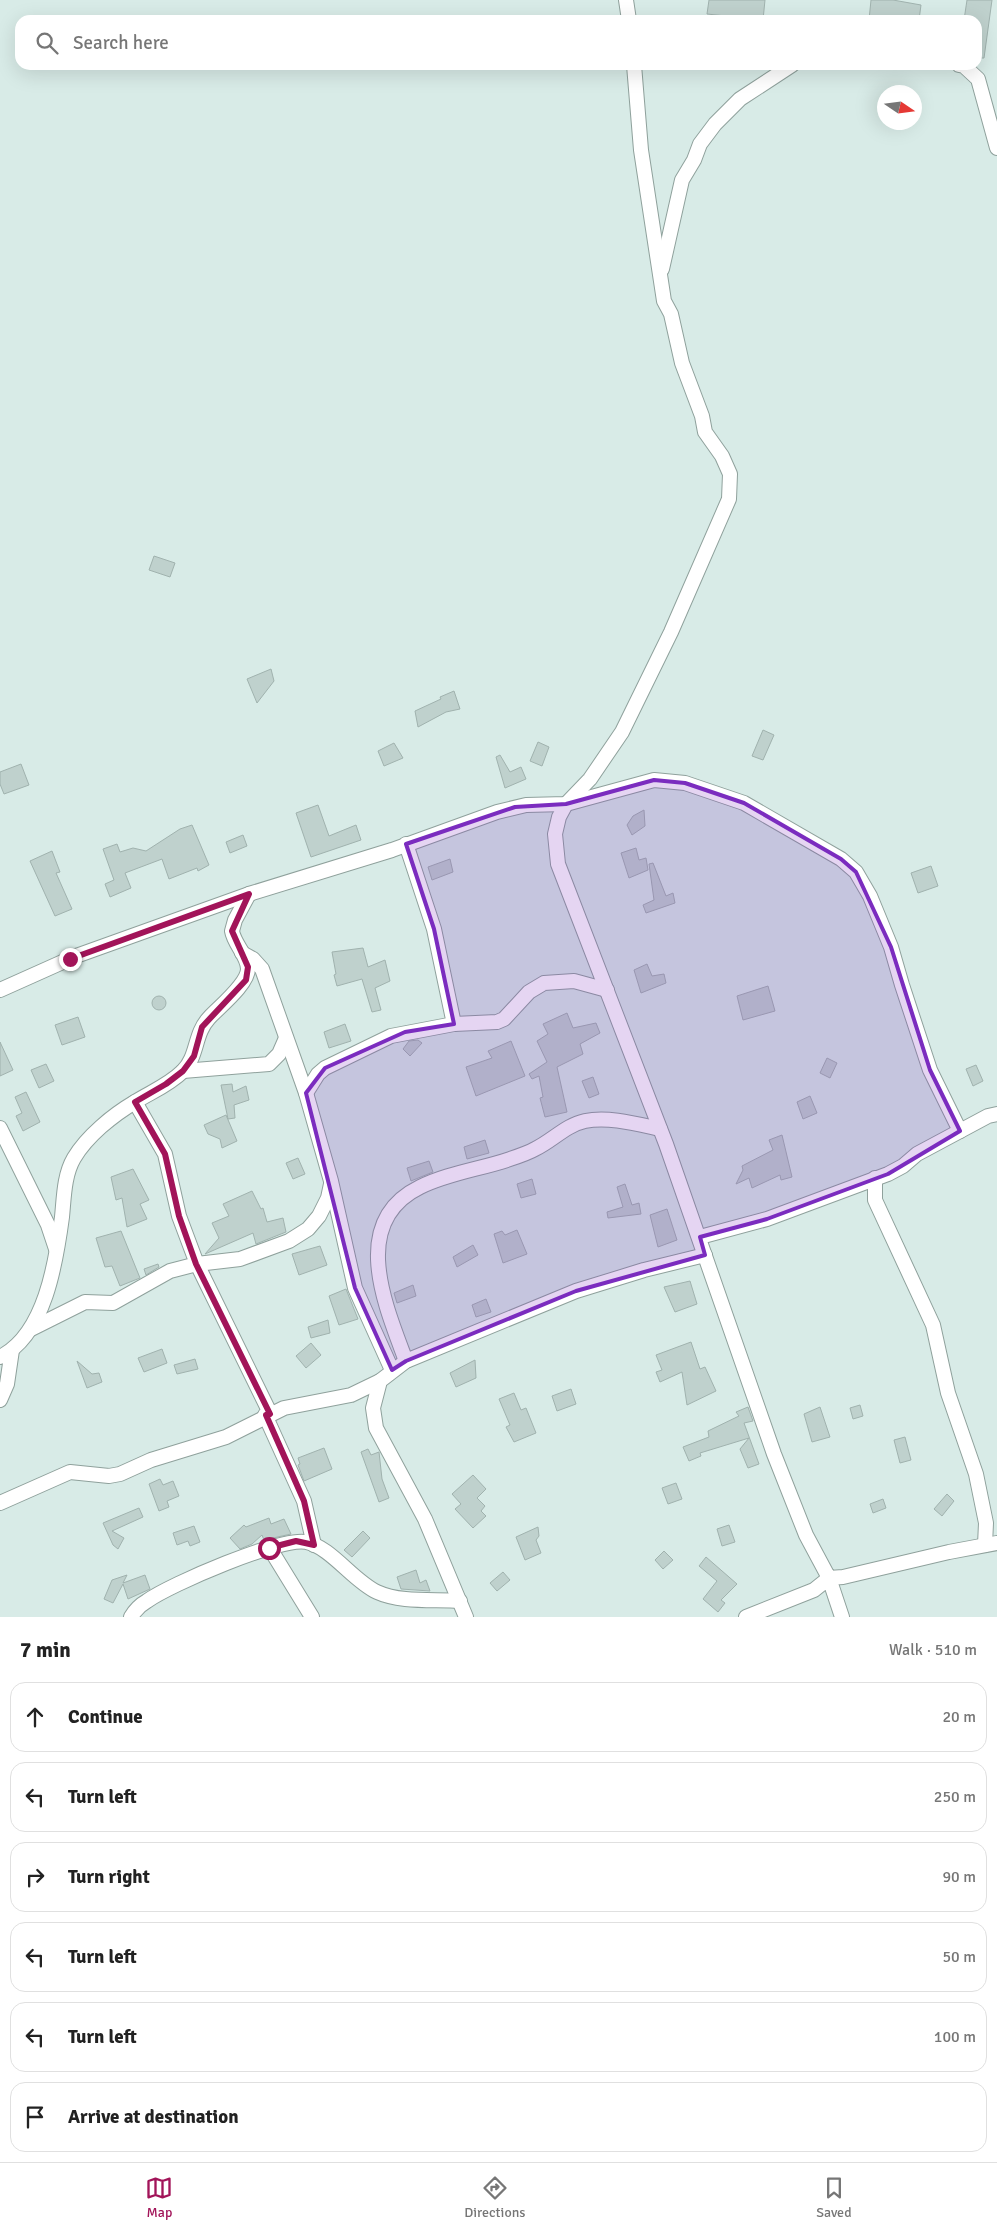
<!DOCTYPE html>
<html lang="en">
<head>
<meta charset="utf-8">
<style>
	body { margin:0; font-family:Signika,sans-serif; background:#f2f2f2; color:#222 }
	.compass { position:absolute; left:877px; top:85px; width:45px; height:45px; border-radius:50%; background:#fff; box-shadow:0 5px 20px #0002; rotate:103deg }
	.stop { position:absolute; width:15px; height:15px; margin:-11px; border:4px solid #a21459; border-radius:50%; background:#fff }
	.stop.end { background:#a21459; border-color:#fff; box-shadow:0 1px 5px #0008 }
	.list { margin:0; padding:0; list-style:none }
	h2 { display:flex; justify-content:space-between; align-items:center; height:65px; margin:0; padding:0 20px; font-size:21px }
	h2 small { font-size:16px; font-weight:400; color:#767676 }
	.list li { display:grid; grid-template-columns:32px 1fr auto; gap:15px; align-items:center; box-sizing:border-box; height:70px; margin:0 10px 10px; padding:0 10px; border:1px solid #e0e0e0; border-radius:15px }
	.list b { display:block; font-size:19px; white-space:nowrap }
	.list em { font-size:16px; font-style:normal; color:#767676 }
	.icon { flex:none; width:28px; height:28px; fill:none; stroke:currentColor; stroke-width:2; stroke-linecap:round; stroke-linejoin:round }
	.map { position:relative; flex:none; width:997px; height:1617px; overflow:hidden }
	.search { position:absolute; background:#fff; box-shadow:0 5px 20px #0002; left:15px; right:15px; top:15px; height:55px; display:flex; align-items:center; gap:12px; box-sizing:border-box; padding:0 18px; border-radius:15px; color:#767676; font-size:19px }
	.sheet { height:545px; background:#fff }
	nav { display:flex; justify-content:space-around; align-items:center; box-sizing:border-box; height:70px; border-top:1px solid #e0e0e0; background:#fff; font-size:14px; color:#767676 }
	nav a { display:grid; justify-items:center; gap:2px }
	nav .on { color:#a21459 }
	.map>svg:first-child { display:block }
</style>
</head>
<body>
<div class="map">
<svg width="997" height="1617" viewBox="0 0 997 1617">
	<rect width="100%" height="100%" fill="#d8ebe7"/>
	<g fill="#bfd1cd" stroke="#a0b2ae">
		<polygon points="709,0 765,0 763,20 707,14"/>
		<polygon points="871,0 893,0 921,5 919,20 869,20"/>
		<polygon points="967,0 992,0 984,58 977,58 977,20 964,20"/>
		<polygon points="154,556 175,563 170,577 149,570"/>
		<polygon points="271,669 274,681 257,703 247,679"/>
		<polygon points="454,691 460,709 446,712 418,727 415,711 441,699 440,697"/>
		<polygon points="763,730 774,735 763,760 752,756"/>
		<polygon points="538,742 549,747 542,766 530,761"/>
		<polygon points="394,743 403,758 384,766 378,751"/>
		<polygon points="500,755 510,772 521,767 526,779 505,788 496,757"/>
		<polygon points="21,764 29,785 4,794 0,784 0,772"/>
		<polygon points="318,805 329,836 356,825 361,840 311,857 296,813"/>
		<polygon points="644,810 645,826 632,835 627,825 633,816"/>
		<polygon points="192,825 209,865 198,871 197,868 169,879 162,859 125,873 131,888 110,897 105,884 114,880 103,849 117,844 120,852 133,848 146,851 180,829"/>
		<polygon points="243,835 247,846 230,853 226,842"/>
		<polygon points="636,848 639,860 646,858 648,870 629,878 621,853"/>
		<polygon points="52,851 60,872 56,873 72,909 55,916 30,861"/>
		<polygon points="450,859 453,872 432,880 428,867"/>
		<polygon points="653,863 666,896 673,893 675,903 646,913 643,905 654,900 649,864"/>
		<polygon points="931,866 938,886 918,893 911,873"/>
		<polygon points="363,948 368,967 385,960 390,981 375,988 381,1010 372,1012 362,979 337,986 334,975 336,974 332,952"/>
		<polygon points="647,964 652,976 664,974 666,983 641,993 634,970"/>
		<polygon points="768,986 775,1011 743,1020 737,996"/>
		<circle cx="159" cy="1003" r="7"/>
		<polygon points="567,1013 573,1028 596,1023 600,1033 580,1044 583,1054 557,1067 567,1112 545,1117 540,1098 543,1097 539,1076 532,1079 529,1074 547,1062 537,1041 548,1034 543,1024"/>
		<polygon points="78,1017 85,1037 62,1045 55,1025"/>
		<polygon points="345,1024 351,1041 329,1048 324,1032"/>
		<polygon points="418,1040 422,1043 410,1056 403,1049 409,1041"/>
		<polygon points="511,1041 525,1076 476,1096 466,1067 492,1058 488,1051"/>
		<polygon points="0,1042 13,1070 0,1076"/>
		<polygon points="827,1058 837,1063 830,1078 820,1073"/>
		<polygon points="46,1064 54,1081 39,1088 31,1070"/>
		<polygon points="976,1065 983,1081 973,1086 966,1069"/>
		<polygon points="593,1077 599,1094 589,1098 582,1081"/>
		<polygon points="232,1084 233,1092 246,1086 249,1100 234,1105 235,1118 228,1119 221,1085"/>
		<polygon points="26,1092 40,1122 23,1131 16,1116 22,1113 15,1097"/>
		<polygon points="810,1096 817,1113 803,1119 797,1102"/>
		<polygon points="226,1115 237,1141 222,1148 220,1139 208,1134 204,1125"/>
		<polygon points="782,1135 792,1177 781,1180 780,1175 752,1188 749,1178 736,1184 743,1170 742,1166 773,1150 769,1140"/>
		<polygon points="485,1140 489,1153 467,1159 464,1147"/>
		<polygon points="298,1158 305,1174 293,1179 286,1163"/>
		<polygon points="429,1161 433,1172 411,1181 407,1168"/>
		<polygon points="133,1169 149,1200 140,1204 147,1219 127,1227 122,1198 116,1200 111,1177"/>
		<polygon points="532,1179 536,1194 521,1198 517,1184"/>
		<polygon points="625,1184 632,1205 639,1203 641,1214 608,1218 607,1212 623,1207 617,1187"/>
		<polygon points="252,1191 261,1209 263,1208 267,1222 283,1218 286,1232 256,1244 253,1233 205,1254 219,1238 212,1223 229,1216 223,1204"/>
		<polygon points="667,1209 677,1240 658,1247 650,1215"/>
		<polygon points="517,1230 527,1254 503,1263 494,1234 502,1231 505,1235"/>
		<polygon points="121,1231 140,1278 120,1286 112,1266 105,1267 96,1238"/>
		<polygon points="473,1245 478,1255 457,1267 453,1257"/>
		<polygon points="320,1246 327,1265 299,1275 292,1254"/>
		<polygon points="158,1264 159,1267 146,1275 144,1269"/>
		<polygon points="690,1281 697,1304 675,1312 664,1287"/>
		<polygon points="413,1285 416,1296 397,1303 394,1293"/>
		<polygon points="346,1289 358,1319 339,1325 329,1296"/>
		<polygon points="486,1299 491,1312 476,1317 472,1305"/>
		<polygon points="328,1320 330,1333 311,1338 308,1327"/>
		<polygon points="691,1342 700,1369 705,1367 716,1391 687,1405 682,1372 660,1382 656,1372 662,1370 656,1355"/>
		<polygon points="311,1343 321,1355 306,1368 296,1356"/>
		<polygon points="162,1349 167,1363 144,1372 138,1358"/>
		<polygon points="195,1359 198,1369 177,1374 174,1365"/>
		<polygon points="475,1360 476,1378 456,1387 450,1373"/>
		<polygon points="77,1361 92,1374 99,1373 102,1382 87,1388"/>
		<polygon points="571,1389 576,1404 557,1411 552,1396"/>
		<polygon points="514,1393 521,1410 526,1408 536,1433 514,1442 506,1427 510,1425 499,1399"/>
		<polygon points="860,1405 863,1416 853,1419 850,1408"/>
		<polygon points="748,1407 753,1421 744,1423 759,1464 748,1468 740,1449 749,1438 700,1453 701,1456 689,1461 683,1447 709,1437 708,1431 739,1416 736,1412"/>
		<polygon points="820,1407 830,1437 812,1442 804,1414"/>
		<polygon points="905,1437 911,1460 900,1463 894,1440"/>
		<polygon points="324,1448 332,1469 304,1481 298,1465 300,1464 298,1458"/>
		<polygon points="368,1449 371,1455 379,1452 382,1479 389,1498 379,1502 361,1452"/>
		<polygon points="473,1475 486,1489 477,1498 485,1506 481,1511 486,1516 473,1528 455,1509 461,1504 452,1494"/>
		<polygon points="160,1479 163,1485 173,1481 179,1496 167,1501 169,1507 159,1511 149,1484"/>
		<polygon points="676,1483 682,1499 668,1504 662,1488"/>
		<polygon points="947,1494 954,1501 942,1516 934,1509"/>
		<polygon points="883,1499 886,1508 873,1513 870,1504"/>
		<polygon points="139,1508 143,1517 112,1531 124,1538 118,1549 113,1545 103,1523"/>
		<polygon points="269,1518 271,1524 284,1519 291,1534 264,1540 262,1535 252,1544 240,1549 230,1538 244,1525 246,1527"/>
		<polygon points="729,1525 735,1542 722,1546 717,1529"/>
		<polygon points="194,1526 200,1542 190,1546 188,1541 177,1545 173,1533"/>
		<polygon points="538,1527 539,1536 536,1540 541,1553 525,1560 516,1537"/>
		<polygon points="363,1531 370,1538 352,1557 344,1550"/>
		<polygon points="664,1551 673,1560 663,1569 655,1560"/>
		<polygon points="706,1557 737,1584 721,1600 725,1603 718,1612 703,1599 717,1581 699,1566"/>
		<polygon points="416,1570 420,1583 426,1580 430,1591 401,1589 397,1577"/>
		<polygon points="503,1572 510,1580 497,1591 490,1583"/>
		<polygon points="127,1575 123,1583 145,1575 150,1589 128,1599 123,1584 113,1603 104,1599 112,1580"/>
	</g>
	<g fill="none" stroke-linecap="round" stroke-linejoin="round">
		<defs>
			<g id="street">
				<polyline points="626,0 629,20"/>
				<polyline points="634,65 641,150 664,301 671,314 682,363 702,416 705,432 722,456 730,474 729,499 671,632 622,732 590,779 566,804 559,817 555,834 558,864 666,1144 774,1454 806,1535 829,1578 843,1577 949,1552 997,1543"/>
				<polyline points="959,65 964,66 978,79 997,148"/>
				<polyline points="662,269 682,180 694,160 700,144 715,124 740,99 792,65"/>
				<polyline points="406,844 434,929 454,1024"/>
				<polyline points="242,953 253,959 262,969 306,1093 331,1181 355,1288 392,1370"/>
				<polyline points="0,990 76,956 249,894 392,850 497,812 526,805 566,804 654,780 685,783 744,803 841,859 856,872 870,896 891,947 902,985 930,1070 960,1131"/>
				<polyline points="183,1071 269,1064 279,1054 286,1038"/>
				<polyline points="306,1093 318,1074 325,1068 391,1036 454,1024 497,1022 504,1019 529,992 544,983 574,981 607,990"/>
				<polyline points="135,1102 165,1154 179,1216 197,1264 270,1413"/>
				<polyline points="0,1128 48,1225 56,1249"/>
				<polyline points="875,1178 875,1200 933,1325 948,1393 976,1474 986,1523 985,1545"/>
				<polyline points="700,1237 767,1219 888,1174 903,1166 917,1154 988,1116 997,1114"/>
				<polyline points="31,1329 85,1302 113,1303 170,1271 197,1264 240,1259 289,1241 308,1229 319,1216 328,1198 331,1184"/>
				<path d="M 0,1357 C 45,1335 56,1262 62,1217 C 64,1197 64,1175 74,1158 C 87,1136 113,1115 135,1102 C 151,1092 169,1085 183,1071 C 198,1056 194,1034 209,1018 C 219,1007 248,984 248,969 C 248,956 234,944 232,931 L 235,920 L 249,894"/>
				<path d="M 406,1361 C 386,1307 348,1222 420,1187 C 448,1173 481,1169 510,1159 C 519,1156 528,1153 535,1149 C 552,1141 566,1125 585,1121 C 608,1116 637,1124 660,1129"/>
				<polyline points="0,1400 7,1384 12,1350"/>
				<polyline points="265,1415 304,1501 314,1545"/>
				<polyline points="0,1503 70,1472 109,1476 120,1474 151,1460 226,1437 284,1408 351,1395 380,1381"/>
				<polyline points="269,1547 312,1617"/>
				<path d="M 131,1617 C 135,1610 140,1605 147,1601 C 171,1584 280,1537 306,1542 C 331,1547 353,1581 377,1592 C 401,1603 434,1599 460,1601"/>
				<polyline points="466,1617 425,1519 376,1428 373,1408 380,1381 406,1361 576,1291 644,1270 705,1255"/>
				<polyline points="746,1617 814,1590 829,1578 842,1617"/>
			</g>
		</defs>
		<use href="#street" stroke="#8fa19c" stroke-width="16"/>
		<use href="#street" stroke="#fff" stroke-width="14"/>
	</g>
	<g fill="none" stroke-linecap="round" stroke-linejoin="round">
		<polyline stroke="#a21459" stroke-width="6" points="70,959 249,894 232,931 248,967 246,980 202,1027 194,1056 183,1071 166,1084 135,1102 165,1154 179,1216 196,1264 270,1414 266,1415 304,1501 314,1545 296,1541 269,1548"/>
	</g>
	<path fill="#7b2cbf" fill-opacity="0.2" stroke="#7b2cbf" stroke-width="4" stroke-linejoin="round" d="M 654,780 L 685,783 L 744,803 L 841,859 L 856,872 L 891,947 L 930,1070 L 960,1131 L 888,1174 L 767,1219 L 700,1237 L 705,1255 L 576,1291 L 406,1361 L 392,1370 L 355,1288 L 306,1093 L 325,1068 L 405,1032 L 454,1024 L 434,929 L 406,844 L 515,807 L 566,804 Z"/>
</svg>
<svg class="compass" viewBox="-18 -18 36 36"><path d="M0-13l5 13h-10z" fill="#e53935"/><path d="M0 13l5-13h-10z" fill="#767676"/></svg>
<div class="stop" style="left:269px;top:1548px"></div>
<div class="stop end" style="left:70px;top:959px"></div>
<div class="search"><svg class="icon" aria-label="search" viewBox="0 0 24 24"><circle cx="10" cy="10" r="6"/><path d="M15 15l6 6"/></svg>Search here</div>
</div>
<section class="sheet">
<h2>7 min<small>Walk · 510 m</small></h2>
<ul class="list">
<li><svg class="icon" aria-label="ahead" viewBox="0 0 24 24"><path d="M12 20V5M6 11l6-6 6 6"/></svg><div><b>Continue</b></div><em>20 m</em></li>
<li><svg class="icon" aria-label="left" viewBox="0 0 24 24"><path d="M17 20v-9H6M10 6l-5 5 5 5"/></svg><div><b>Turn left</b></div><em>250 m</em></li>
<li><svg class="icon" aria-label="right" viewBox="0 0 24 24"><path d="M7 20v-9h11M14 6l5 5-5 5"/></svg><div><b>Turn right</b></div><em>90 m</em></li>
<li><svg class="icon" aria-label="left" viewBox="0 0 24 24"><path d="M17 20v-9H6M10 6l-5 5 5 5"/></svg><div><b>Turn left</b></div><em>50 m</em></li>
<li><svg class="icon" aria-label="left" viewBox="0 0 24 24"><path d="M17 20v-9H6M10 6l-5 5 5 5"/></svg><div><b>Turn left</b></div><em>100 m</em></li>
<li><svg class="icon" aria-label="arrive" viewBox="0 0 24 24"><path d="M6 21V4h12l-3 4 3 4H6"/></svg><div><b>Arrive at destination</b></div></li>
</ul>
</section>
<nav>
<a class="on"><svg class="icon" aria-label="map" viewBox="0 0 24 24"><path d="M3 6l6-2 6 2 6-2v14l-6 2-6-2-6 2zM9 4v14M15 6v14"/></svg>Map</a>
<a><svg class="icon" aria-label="directions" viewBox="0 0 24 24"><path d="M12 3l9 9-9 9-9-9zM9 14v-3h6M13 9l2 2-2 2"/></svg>Directions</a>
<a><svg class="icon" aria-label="saved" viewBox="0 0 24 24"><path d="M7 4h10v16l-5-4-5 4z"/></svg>Saved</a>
</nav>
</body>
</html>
